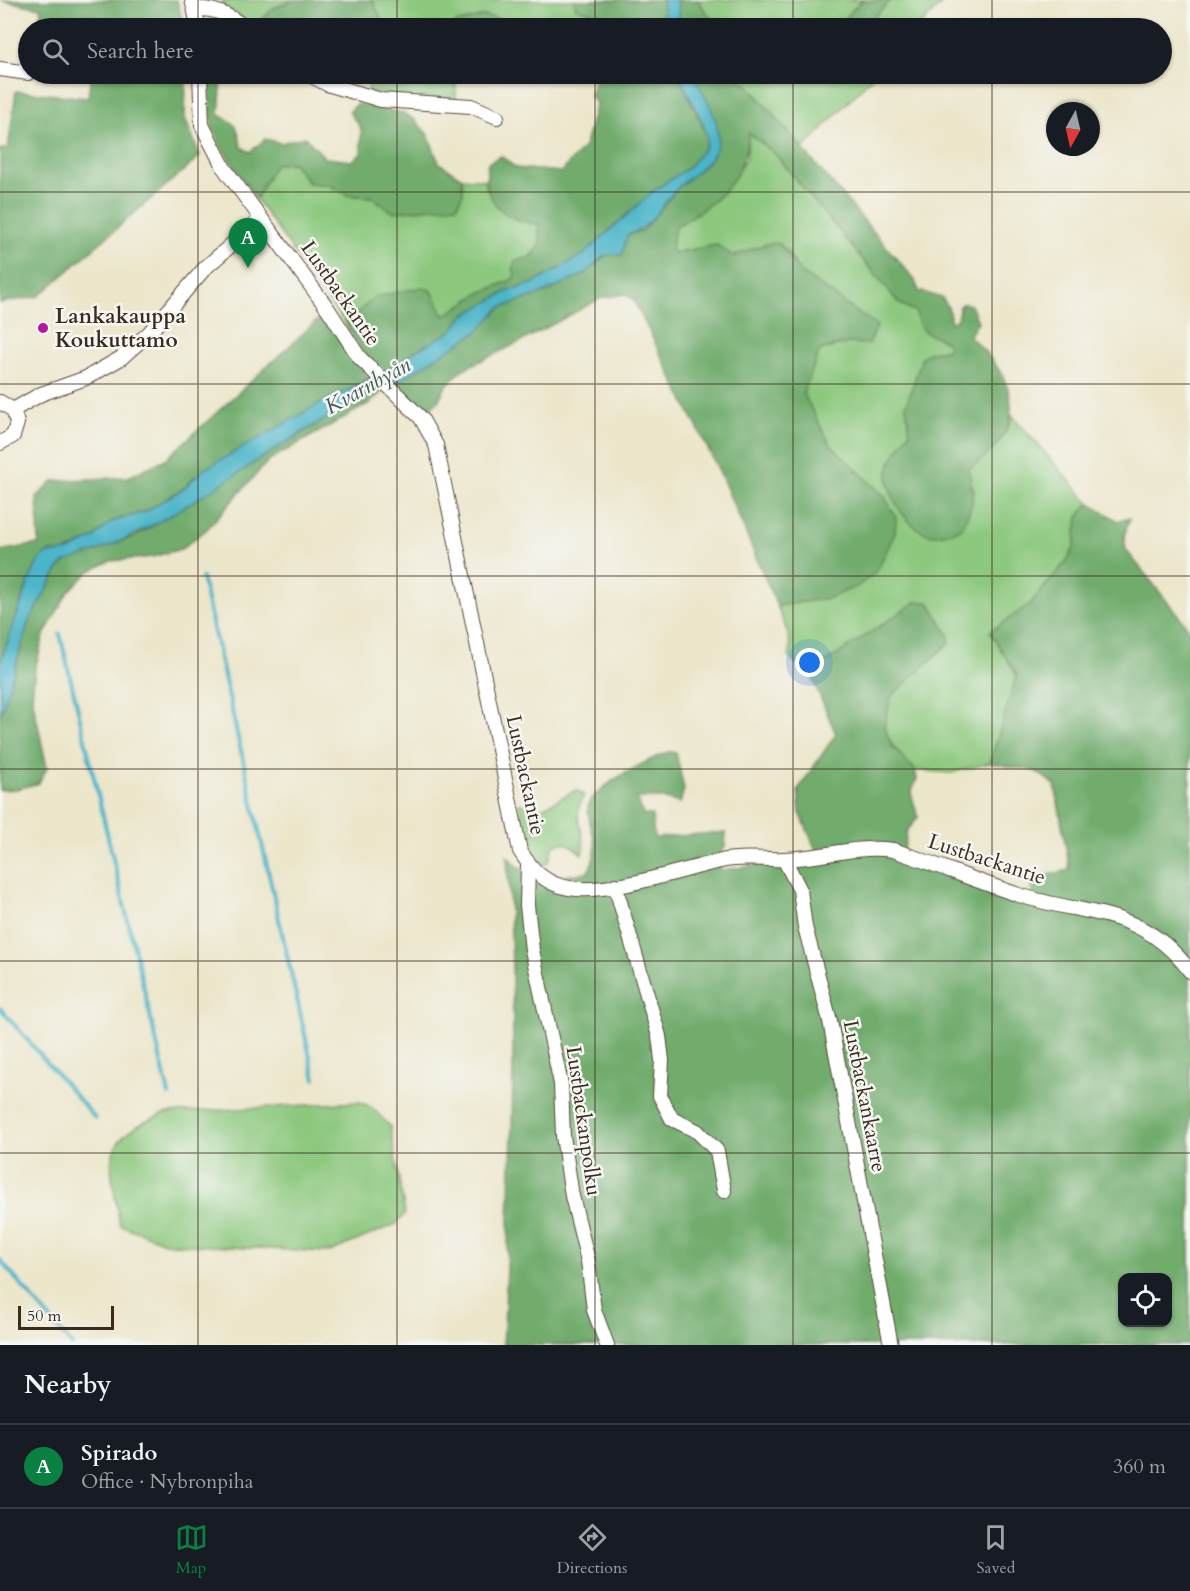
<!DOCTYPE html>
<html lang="en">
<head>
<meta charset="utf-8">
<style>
	body { margin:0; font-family:Cardo,serif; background:#20242c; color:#f1f3f6 }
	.controls { position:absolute; right:18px; bottom:18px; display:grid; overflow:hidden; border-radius:12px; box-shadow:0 2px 4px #0004 }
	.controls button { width:54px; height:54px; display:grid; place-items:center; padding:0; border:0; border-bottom:2px solid #363941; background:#171b24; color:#f1f3f6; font:30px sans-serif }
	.compass { position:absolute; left:1046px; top:102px; width:54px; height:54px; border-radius:50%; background:#171b24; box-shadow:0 2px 4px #0004; rotate:188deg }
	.scale { position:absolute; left:18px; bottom:15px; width:96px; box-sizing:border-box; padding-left:6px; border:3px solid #3b2a1e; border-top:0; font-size:16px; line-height:21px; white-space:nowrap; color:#3b2a1e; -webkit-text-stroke:4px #f6f6f2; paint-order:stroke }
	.you { position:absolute; left:810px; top:663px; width:21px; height:21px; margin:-15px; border:4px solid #fff; border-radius:50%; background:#1a73e8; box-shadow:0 0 0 9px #1a73e833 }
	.badge { display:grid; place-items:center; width:39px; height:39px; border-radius:50%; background:#0b8043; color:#fff; font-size:20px; font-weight:700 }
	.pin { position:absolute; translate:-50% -50px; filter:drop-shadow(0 2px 3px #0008) }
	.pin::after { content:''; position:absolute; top:32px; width:21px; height:18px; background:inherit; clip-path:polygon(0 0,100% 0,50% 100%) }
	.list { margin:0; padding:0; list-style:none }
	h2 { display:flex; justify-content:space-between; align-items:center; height:78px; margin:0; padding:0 24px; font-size:26px }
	h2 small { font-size:20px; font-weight:400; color:#9ea1a6 }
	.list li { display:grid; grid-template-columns:39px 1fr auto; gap:18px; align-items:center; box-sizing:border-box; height:84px; padding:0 24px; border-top:2px solid #363941 }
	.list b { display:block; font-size:22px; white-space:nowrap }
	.list p { margin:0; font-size:20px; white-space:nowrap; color:#9ea1a6 }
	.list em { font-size:20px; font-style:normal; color:#9ea1a6 }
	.icon { flex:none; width:33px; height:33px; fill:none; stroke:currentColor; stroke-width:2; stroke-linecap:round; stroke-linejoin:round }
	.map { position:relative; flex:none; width:1190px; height:1345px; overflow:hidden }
	.search { position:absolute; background:#171b24; box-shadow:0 2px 4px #0004; left:18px; right:18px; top:18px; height:66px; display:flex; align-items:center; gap:15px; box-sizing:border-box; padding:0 21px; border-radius:33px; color:#9ea1a6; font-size:22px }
	.sheet { height:162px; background:#171b24 }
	nav { display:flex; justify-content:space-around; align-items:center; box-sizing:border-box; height:84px; border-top:2px solid #363941; background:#171b24; font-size:16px; color:#9ea1a6 }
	nav a { display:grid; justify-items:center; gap:3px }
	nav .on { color:#0b8043 }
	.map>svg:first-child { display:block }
</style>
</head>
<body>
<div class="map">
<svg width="1190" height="1345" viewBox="0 0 1190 1345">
	<rect width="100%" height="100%" fill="#f6f6f2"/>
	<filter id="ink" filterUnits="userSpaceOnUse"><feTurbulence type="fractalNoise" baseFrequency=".0167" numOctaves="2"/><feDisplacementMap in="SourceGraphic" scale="12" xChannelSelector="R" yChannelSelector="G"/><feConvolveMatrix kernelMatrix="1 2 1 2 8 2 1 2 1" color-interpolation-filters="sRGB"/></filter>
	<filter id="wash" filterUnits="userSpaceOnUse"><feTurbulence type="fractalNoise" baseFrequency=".008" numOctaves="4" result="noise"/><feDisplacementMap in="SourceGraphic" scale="24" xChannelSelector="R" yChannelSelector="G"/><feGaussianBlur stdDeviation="1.35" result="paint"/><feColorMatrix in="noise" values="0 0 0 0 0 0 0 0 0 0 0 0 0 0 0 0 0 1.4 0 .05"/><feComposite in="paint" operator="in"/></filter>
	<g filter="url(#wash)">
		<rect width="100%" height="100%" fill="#ece6cb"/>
		<g fill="#8cc87e" stroke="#64794e" stroke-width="1.5">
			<polygon points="294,0 274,8 263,18 263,28 255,28 222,5 222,1"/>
			<polygon points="372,0 574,0 576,7 591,11 601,26 599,28 517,28 497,18 484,16 456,23 449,28 379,28 382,20"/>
			<polygon points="697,0 862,0 847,17 855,24 851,28 718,28"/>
			<polygon points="891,0 945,0 918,28 863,28"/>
			<polygon points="371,74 446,74 444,76 456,85 456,101 368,92"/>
			<polygon points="732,74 875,74 803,149 747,84"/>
			<path d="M 749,132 L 775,154 L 899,303 L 916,312 C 921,342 935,330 949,345 L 947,350 L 929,352 L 906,406 L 910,432 L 888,470 L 974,491 L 967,469 C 984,459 1010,435 1012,415 L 1089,503 L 1078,517 L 1074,548 L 1066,562 L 1030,604 L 990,632 L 1017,675 L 990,763 L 951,773 L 915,770 C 903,757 890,747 885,729 C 880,711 920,625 929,603 L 916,602 L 810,673 L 789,658 C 794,641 783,622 777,606 L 829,598 L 884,496 L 830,444 L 803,393 L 820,350 L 848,343 L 869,344 L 877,326 L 799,271 L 786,249 L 766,244 L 733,257 L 717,245 L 673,253 L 671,248 L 675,227 L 701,211 L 746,159 Z"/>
			<polygon points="293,163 309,183 329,184 348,195 372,197 393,212 463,193 462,178 485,180 487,191 539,224 540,245 512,280 480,293 444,317 375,297 348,322 348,328 256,199 275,164"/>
			<path d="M 576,790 L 584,795 C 569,822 589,831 582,854 C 572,846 564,838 553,846 L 549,861 L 546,864 L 536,863 L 527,848 L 519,804 L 523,804 L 530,811 L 536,811 Z"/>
			<path d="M 359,1102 L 371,1107 L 390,1126 L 405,1214 L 396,1224 L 330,1252 L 170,1244 L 120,1225 C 110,1162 95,1140 166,1113 Z"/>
		</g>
		<g fill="#71ac6d" stroke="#566b46" stroke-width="1.5" fill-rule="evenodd">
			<polygon points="0,0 177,0 184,28 39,27 41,8"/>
			<polygon points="294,0 372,0 382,20 380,28 342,28 319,23 316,28 263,28 263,18 274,8"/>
			<polygon points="574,0 662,0 666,28 599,28 601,26 591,12 576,8"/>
			<polygon points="677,0 697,0 718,28 681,28"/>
			<polygon points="862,0 891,0 863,28 851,28 854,24 846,17"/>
			<polygon points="484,16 497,18 493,28 449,28 456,23"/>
			<polygon points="91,74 186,74 185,118 200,156 39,296 0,303 0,149 8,149 16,91 88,98"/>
			<path d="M 208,74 L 222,74 L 219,115 C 237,123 239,129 241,147 L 250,152 L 265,139 L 281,143 L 305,137 L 325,158 L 351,161 L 361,154 L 361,128 L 349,112 L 357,104 L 403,113 L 414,119 L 428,135 L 439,163 L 462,178 L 463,193 L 457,206 L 393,212 L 372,197 L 348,195 L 329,185 L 309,183 L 293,163 L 275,164 L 256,199 L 220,145 L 212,126 Z"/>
			<path d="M 601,74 L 678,74 L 707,136 L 706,146 L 688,168 L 653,191 L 583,255 L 534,283 L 506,292 L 463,316 L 452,331 L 415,351 L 383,373 L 366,358 L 348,328 L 347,322 L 375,297 L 423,287 L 432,291 L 444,316 L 480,293 L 512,280 L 515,274 L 513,268 L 515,261 L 532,257 L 540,245 L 539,224 C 502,221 481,200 488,163 L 501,156 L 516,168 L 561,172 L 585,146 L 596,103 L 590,96 L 595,80 Z"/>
			<path d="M 693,74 L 732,74 L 747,84 L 914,279 L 919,291 L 942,298 L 948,307 L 951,323 L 957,319 L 960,306 L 964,303 L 971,305 L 978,322 L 969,336 C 1019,380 1031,430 968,469 C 976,497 974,504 961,529 C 953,531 942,536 934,535 C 910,533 886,496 888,473 C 889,460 903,443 910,432 L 906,406 L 922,357 L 929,352 L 947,350 L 949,345 C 935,330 921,342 916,312 L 899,303 L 775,154 L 749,133 C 742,186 718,200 675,227 L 671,248 L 673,253 L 717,245 L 733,256 L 766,244 L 779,243 L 799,271 L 877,326 L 869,344 L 848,343 L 820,350 L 803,393 L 830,444 L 884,496 L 896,517 L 895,533 L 877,571 L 858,586 L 829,598 L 777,606 L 720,473 L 633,299 L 625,294 L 601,298 L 520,342 L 463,369 L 446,386 L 437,403 L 420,413 L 390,385 L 476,332 L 500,308 L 549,291 L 585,274 L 627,235 L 643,230 L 685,179 L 700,169 L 714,153 L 712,112 Z"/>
			<polygon points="322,316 369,378 194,477 184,488 147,511 111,522 94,538 63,553 50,552 38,562 24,593 0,663 0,551 39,544 37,497 53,481 128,477 166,459"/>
			<polygon points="381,388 384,390 370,403 269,460 206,530 181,549 152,557 110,561 90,571 68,592 44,635 35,669 32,697 47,768 39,783 17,789 0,790 0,717 29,621 59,568 65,562 136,536 310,428"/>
			<path d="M 1089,503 L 1118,521 L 1130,518 L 1124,536 L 1126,550 L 1190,630 L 1190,1345 L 503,1345 C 512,1183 518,1020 507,857 L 536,881 L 588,872 C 604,840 590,839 588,809 C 587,790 652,757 669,752 L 676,753 L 684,789 L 680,803 L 662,798 L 637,798 L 643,815 L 652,815 L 654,838 L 726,832 L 725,847 L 718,857 L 721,870 L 819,857 L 800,813 L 798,790 L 836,734 L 810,673 L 916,602 L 929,602 L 949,636 L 949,643 L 891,697 L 884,726 L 892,746 L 915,770 L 917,779 L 911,793 L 918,817 L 907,831 L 902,862 L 1033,905 L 1031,878 L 1070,870 L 1055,785 L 1035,771 L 990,763 L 1017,675 L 990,632 L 1030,604 L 1066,562 L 1074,548 L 1078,517 ZM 1122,1278 L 1168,1278 L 1168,1322 L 1122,1322 Z"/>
		</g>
		<g fill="#4bb5c9" stroke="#437074" stroke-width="1.5">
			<polygon points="662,0 677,0 681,28 666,28"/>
			<path d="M 678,74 L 693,74 C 704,95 729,130 713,155 C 703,170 685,179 673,193 C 658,211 650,228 627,235 L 622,255 L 604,255 L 585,274 L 549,291 L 500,308 L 477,332 L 396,383 C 369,391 346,407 322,421 C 237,469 159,535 65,562 L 59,568 L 29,621 L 0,717 L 0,663 L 29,581 L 38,562 L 45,554 L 69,551 L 94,538 L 111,522 L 147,511 L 184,488 L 203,470 L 319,404 L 383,373 L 415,351 L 452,331 L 463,316 L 506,292 L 534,283 L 583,255 L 653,191 L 688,168 L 706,146 L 707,136 L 702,121 Z"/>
		</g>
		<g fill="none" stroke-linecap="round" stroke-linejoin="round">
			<g stroke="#4bb5c9" stroke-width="4">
				<polyline points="202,578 315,1079"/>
				<polyline points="60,634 169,1095"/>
				<polyline points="0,1008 95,1118"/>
				<polyline points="0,1260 72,1345"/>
			</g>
		</g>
	</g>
	<g filter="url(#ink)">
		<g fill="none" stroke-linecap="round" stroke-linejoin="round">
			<defs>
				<g id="minor">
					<polyline points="192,0 199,28"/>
					<path d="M 196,9 C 216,8 230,16 246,28"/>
					<polyline points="0,69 28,73"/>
					<path d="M 200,74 L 202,125 L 224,168 L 328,309 L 359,357 L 421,418 L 436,445 L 520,851 C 532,870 545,884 569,888 C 608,895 680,870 721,861 C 741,856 764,860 784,859 C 822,858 855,845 893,850 C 935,864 976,881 1019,895 C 1087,917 1141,906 1190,971"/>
					<polyline points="308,74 327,84 381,100 471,106 497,117"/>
					<polyline points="0,402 13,410 17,423 13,436 0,443"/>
					<polyline points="13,410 41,394 86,378 121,358 149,333 205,268 261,219"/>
					<polyline points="784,859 800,890 805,927 830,1021 891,1345"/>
					<polyline points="528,865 527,905 532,950 561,1084 563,1136 572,1196 588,1261 594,1310 607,1345"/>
					<polyline points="615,885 659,1036 662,1060 660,1096 672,1119 697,1131 717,1151 724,1191"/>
				</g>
			</defs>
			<use href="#minor" stroke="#564638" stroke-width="16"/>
			<use href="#minor" stroke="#fff" stroke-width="14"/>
		</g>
	</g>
	<path fill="none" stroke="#3b2a1e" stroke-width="1.5" stroke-opacity="0.55" d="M 198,0 L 198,28M 397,0 L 397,28M 595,0 L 595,28M 793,0 L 793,28M 992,0 L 992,28M 198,74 L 198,1345M 397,74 L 397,1345M 595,74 L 595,1345M 793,74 L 793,1345M 992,74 L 992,1345M 0,192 L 1190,192M 0,384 L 1190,384M 0,576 L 1190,576M 0,769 L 1190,769M 0,961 L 1190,961M 0,1153 L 1190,1153"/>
	<circle fill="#b5179e" stroke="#f6f6f2" stroke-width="2" cx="43" cy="328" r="6"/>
	<g text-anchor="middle" stroke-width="5" stroke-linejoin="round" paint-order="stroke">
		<g font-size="21" fill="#3b2a1e" stroke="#f6f6f2">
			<text transform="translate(341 293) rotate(55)" y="7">Lustbackantie</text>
			<text transform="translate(526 775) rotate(78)" y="7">Lustbackantie</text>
			<text transform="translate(987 859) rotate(18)" y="7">Lustbackantie</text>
			<text transform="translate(865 1096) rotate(79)" y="7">Lustbackankaarre</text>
			<text transform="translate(584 1121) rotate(82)" y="7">Lustbackanpolku</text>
		</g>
		<g font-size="21" font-weight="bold" fill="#3b2a1e" stroke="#f6f6f2" text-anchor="start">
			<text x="55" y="323">Lankakauppa<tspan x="55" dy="24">Koukuttamo</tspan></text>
		</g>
		<g font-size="22" font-style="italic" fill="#415b5a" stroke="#f6f6f2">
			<text transform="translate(367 385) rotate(-29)" y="8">Kvarnbyån</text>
		</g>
	</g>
</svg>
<div class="controls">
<button><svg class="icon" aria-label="locate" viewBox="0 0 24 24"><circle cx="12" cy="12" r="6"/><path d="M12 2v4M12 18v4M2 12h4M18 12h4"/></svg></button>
</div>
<svg class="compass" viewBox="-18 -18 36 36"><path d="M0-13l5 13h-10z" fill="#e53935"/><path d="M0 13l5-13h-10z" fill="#9ea1a6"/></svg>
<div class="scale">50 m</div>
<div class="you"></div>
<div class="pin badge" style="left:248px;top:268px">A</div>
<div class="search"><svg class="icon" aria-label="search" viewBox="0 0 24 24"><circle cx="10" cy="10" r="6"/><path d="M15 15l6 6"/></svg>Search here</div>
</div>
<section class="sheet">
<h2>Nearby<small></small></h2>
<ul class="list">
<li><span class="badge">A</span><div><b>Spirado</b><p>Office · Nybronpiha</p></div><em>360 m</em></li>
</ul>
</section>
<nav>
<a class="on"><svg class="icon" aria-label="map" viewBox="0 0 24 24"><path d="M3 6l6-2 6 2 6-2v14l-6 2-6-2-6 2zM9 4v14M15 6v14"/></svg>Map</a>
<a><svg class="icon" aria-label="directions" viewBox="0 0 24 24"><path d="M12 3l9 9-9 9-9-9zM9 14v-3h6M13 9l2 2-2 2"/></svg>Directions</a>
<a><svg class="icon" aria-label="saved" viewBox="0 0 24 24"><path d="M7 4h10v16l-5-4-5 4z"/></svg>Saved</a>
</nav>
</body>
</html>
